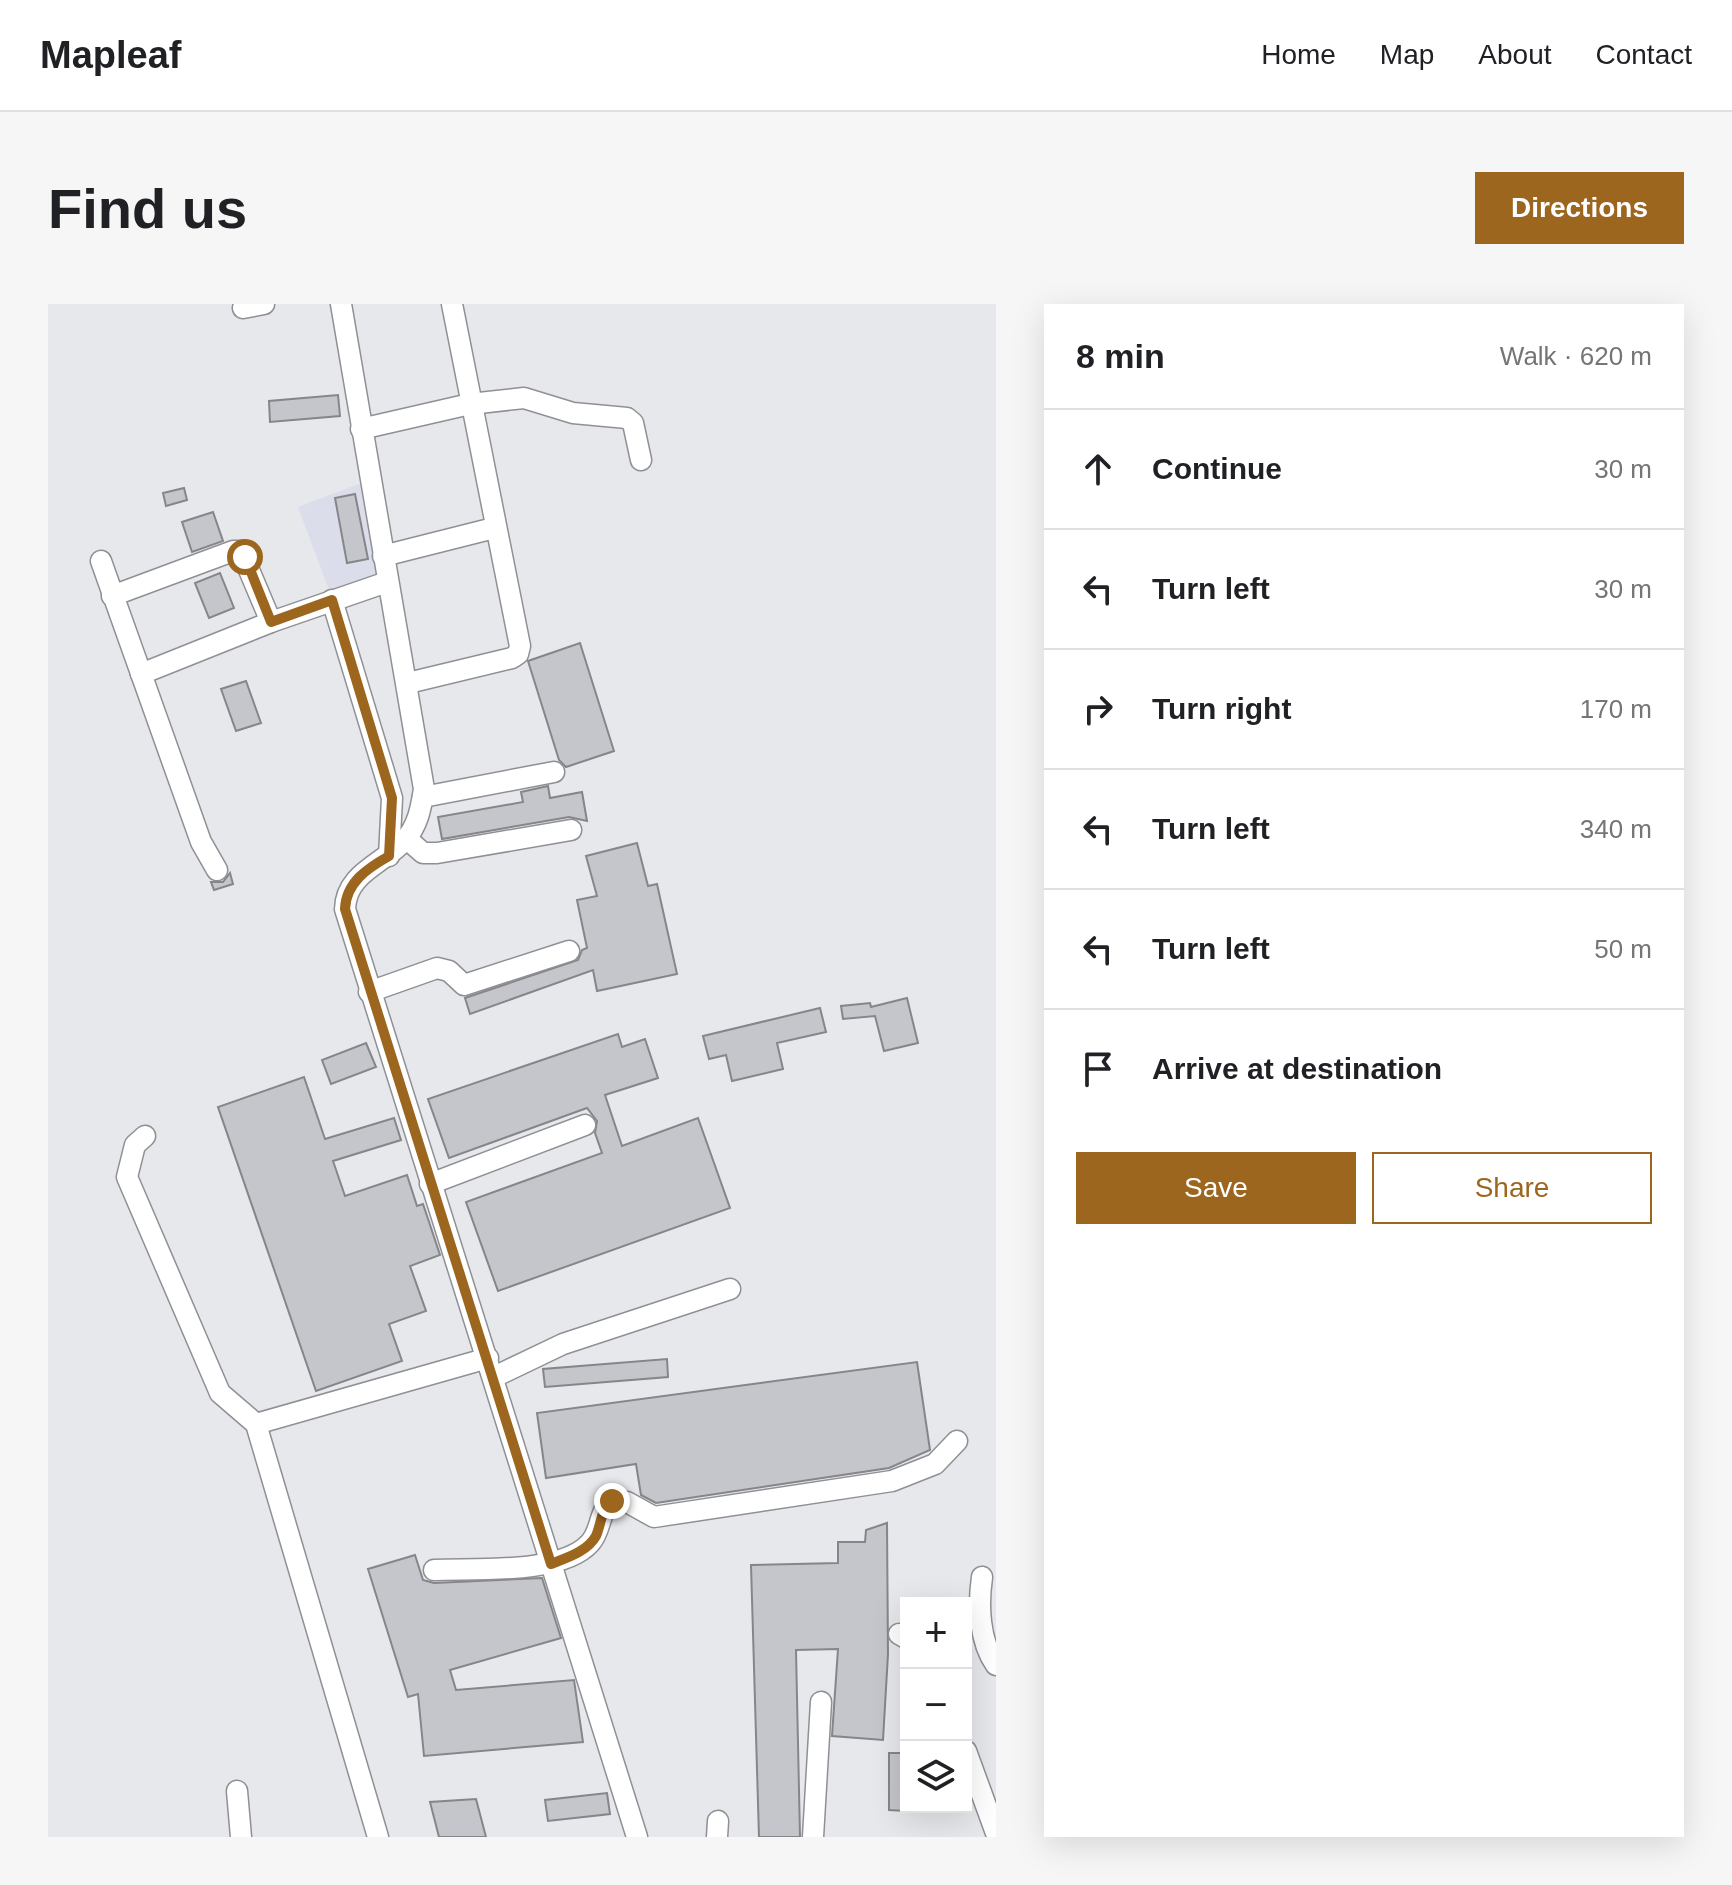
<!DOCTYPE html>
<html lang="en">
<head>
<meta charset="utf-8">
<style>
	body { margin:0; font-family:Arial,sans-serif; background:#f6f6f6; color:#202124 }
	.controls { position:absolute; right:24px; bottom:24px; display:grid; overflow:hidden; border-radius:0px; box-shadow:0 8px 32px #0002 }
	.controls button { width:72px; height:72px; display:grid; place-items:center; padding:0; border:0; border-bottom:2px solid #e0e0e0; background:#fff; color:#202124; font:40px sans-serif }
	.stop { position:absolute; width:24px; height:24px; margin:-18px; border:6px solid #9c661f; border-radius:50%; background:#fff }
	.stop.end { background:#9c661f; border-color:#fff; box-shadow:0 2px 8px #0008 }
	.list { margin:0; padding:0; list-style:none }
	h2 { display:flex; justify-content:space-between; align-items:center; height:104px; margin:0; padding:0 32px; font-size:34px }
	h2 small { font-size:26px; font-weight:400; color:#757577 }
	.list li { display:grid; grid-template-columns:52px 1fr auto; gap:24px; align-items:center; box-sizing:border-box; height:120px; padding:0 32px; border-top:2px solid #e0e0e0 }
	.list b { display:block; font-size:30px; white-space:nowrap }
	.list em { font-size:26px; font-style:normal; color:#757577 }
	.actions { display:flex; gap:16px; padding:24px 32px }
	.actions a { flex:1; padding:18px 0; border:2px solid #9c661f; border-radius:0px; text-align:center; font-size:28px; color:#9c661f }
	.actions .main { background:#9c661f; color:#fff }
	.icon { flex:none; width:44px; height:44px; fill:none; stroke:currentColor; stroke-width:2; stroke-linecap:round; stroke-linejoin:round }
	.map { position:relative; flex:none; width:948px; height:1533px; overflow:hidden; border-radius:0px }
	header { display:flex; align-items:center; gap:48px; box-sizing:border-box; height:112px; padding:0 40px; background:#fff; border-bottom:2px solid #e0e0e0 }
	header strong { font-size:38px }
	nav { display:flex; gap:44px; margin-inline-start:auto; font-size:28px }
	.intro { display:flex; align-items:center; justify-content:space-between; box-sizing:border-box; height:192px; padding:0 48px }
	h1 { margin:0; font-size:56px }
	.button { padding:20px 36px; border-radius:0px; background:#9c661f; color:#fff; font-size:28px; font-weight:700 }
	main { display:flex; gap:48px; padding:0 48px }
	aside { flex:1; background:#fff; border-radius:0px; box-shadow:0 8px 32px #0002 }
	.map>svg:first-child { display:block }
</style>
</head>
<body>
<header>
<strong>Mapleaf</strong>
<nav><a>Home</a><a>Map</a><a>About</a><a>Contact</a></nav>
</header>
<div class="intro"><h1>Find us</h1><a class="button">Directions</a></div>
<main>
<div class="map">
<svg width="948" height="1533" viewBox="0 0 948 1533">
	<rect width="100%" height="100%" fill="#e6e8ec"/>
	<polygon fill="#dbdeea" points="316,178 333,277 283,291 250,203"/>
	<g fill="#c5c6cb" stroke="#85868a" stroke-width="2">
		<polygon points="290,91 292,112 222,118 221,97"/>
		<polygon points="136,184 139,196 118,202 115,189"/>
		<polygon points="307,190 320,255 299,259 287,194"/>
		<polygon points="165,208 175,237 144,248 134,218"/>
		<polygon points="172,269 186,304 161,314 147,279"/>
		<polygon points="532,339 566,447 518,463 511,456 480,357"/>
		<polygon points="198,377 213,419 188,427 173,385"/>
		<polygon points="500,482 502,494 534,488 539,517 521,513 394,535 390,513 475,498 473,488"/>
		<polygon points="589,539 600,582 609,580 629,670 549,687 545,666 422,710 417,694 530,656 534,646 539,644 529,596 549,592 538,552"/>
		<polygon points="182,569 185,580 166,586 163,578 175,578"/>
		<polygon points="859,694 870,739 836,747 827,712 795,715 793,702 822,699 823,703"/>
		<polygon points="772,704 778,728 729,739 735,765 684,777 678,751 661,755 655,732"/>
		<polygon points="570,730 574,743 597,735 610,774 557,791 574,842 650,814 682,904 450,987 418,898 554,849 547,829 549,817 539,804 401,854 380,795"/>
		<polygon points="318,739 328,763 283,780 274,756"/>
		<polygon points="256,773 277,835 346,814 353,836 285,857 297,892 359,871 369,902 375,900 392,951 362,962 378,1007 341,1020 354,1057 268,1087 170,803"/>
		<polygon points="619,1055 620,1073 497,1083 495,1065"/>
		<polygon points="869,1058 882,1146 841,1164 608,1199 593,1191 588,1160 498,1174 489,1109"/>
		<polygon points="839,1219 840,1350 835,1436 784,1432 790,1345 748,1346 752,1533 711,1533 703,1261 790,1259 790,1238 817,1238 818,1226"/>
		<polygon points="367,1251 375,1276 386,1279 494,1274 513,1334 402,1366 408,1386 526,1376 535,1438 376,1452 370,1390 360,1393 320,1265"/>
		<polygon points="841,1449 858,1449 858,1507 841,1506"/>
		<polygon points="559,1489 562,1510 500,1517 497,1496"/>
		<polygon points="428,1495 438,1533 391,1533 382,1498"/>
	</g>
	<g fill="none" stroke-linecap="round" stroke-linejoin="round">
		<defs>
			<g id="minor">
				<path d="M 293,0 L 376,485 C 373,504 370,522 356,537 C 335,560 298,569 297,605 L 589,1533"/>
				<polyline points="195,4 216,0"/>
				<polyline points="313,125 422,100 476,94 525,109 579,114 585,119 593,156"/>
				<polyline points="335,252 446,224"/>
				<polyline points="53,257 153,538 169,566"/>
				<polyline points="64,292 185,247 193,247 223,318"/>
				<polyline points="284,296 344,494 341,552"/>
				<polyline points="93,370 223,318 339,278"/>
				<polyline points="360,379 464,354 470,350 472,342 404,0"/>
				<polyline points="375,493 506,468"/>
				<polyline points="359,535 375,549 389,549 523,526"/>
				<polyline points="321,688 389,664 401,667 416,681 521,647"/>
				<polyline points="97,832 87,841 79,873 172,1089 208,1120 330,1533"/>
				<polyline points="382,880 537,821"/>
				<polyline points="446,1073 515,1040 682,985"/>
				<polyline points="208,1120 440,1054"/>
				<path d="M 386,1266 C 427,1264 513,1271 542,1239 C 554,1226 550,1208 564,1197 L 579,1198 L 606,1213 L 844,1177 L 887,1160 L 909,1137"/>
				<path d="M 934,1273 C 930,1301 931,1337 948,1361"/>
				<polyline points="851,1330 858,1334"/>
				<polyline points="918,1447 948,1529"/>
				<polyline points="189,1487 193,1533"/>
				<polyline points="669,1533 670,1517"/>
				<polyline points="765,1533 773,1398"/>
			</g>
		</defs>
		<use href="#minor" stroke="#8f9095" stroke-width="23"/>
		<use href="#minor" stroke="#fff" stroke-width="20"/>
	</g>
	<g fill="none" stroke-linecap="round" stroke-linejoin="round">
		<path stroke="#9c661f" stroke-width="10" d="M 197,253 L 223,318 L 284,296 L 344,494 L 341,552 C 320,564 298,578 297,605 L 503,1260 C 518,1254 539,1248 548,1232 C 554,1218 552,1207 564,1197"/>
	</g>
</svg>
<div class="controls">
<button>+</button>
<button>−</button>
<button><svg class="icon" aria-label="layers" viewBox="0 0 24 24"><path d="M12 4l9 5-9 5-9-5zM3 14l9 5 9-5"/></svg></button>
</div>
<div class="stop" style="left:197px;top:253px"></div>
<div class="stop end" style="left:564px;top:1197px"></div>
</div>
<aside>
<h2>8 min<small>Walk · 620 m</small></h2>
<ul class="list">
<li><svg class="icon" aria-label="ahead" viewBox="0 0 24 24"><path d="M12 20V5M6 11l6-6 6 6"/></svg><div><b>Continue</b></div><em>30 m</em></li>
<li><svg class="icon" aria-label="left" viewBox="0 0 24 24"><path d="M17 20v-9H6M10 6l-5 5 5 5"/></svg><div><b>Turn left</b></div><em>30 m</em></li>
<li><svg class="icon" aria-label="right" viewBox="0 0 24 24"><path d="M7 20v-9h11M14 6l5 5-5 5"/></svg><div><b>Turn right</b></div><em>170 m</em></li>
<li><svg class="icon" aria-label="left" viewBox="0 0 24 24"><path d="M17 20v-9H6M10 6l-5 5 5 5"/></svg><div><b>Turn left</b></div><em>340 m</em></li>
<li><svg class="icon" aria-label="left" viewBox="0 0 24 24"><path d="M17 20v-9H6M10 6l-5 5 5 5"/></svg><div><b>Turn left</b></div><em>50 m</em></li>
<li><svg class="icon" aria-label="arrive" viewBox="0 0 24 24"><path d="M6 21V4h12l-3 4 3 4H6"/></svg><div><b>Arrive at destination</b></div></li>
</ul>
<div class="actions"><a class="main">Save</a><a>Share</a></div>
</aside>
</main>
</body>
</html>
